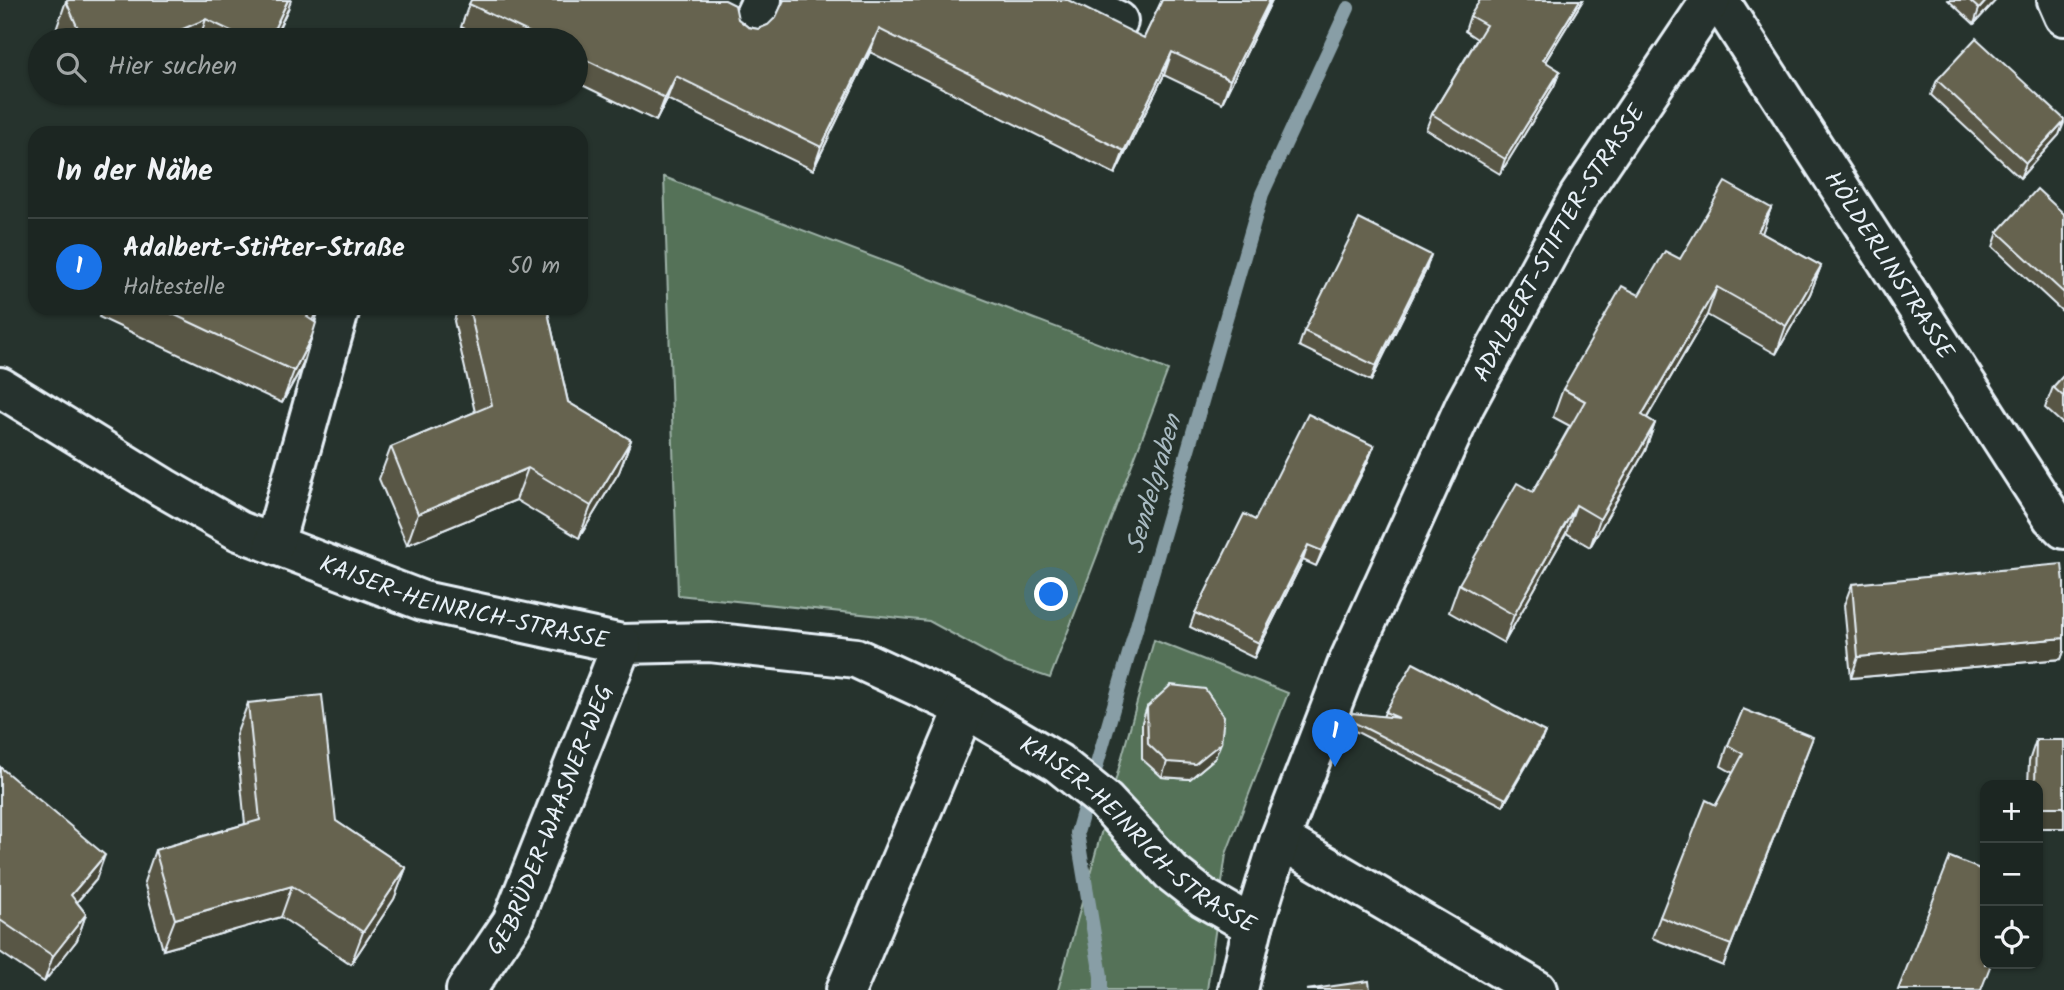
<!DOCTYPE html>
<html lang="de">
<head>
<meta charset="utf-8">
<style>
	body { margin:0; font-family:Kalam,sans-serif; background:#29322f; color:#f1f3f6 }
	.controls { position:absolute; right:21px; bottom:21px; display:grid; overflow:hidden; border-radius:14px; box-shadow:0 2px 5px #0004 }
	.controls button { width:63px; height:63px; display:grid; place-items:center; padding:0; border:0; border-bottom:2px solid #3a4340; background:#1c2622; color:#f1f3f6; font:35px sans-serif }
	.you { position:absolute; left:1052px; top:595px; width:24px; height:24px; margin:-18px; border:5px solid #fff; border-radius:50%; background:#1a73e8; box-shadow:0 0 0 10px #1a73e833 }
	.badge { display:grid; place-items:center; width:46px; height:46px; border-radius:50%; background:#1a73e8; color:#fff; font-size:23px; font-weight:700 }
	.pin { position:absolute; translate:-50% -58px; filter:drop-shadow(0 2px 4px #0008) }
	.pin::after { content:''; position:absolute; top:37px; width:24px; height:21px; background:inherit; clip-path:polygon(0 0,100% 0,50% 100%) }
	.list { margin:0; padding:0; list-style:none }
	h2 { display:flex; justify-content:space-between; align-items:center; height:91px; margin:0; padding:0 28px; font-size:30px }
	h2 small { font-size:23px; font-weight:400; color:#a0a5a5 }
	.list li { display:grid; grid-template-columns:46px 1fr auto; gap:21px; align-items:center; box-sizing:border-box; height:98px; padding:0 28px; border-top:2px solid #3a4340 }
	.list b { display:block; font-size:26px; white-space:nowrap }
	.list p { margin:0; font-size:23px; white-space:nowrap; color:#a0a5a5 }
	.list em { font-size:23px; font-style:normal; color:#a0a5a5 }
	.icon { flex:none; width:38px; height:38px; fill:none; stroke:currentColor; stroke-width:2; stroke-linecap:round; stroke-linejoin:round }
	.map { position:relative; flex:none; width:2064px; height:990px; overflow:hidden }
	.search { position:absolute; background:#1c2622; box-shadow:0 2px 5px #0004; left:28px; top:28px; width:560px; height:77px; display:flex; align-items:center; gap:18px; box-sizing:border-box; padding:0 24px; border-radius:38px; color:#a0a5a5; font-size:26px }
	.panel { position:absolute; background:#1c2622; box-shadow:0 2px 5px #0004; left:28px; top:126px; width:560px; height:189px; border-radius:21px }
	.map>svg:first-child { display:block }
</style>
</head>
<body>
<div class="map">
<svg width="2064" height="990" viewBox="0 0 2064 990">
	<rect width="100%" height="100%" fill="#26332d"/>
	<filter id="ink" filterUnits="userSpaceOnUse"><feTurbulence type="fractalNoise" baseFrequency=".0143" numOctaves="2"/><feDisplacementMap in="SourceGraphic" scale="14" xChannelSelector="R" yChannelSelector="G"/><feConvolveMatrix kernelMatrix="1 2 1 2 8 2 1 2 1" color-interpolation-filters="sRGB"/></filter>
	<g filter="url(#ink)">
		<g fill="#557259" stroke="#9eb2a8" stroke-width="2">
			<polygon points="664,177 1168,370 1050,678 1006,663 929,621 678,595"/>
			<polygon points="1154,640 1288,693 1226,854 1207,990 1058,990"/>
		</g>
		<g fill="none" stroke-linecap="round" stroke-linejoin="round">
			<polyline stroke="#889ea6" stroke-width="14" points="1101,990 1101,976 1077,833 1262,194 1348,8"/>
			<defs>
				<g id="minor">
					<polyline points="1074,0 1118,21"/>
					<path id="s1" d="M 1719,0 L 2052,517 L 2064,529"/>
					<polyline points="2057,0 2064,16"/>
					<polyline points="748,30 762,0"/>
					<path id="s2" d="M 0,387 L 164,488 L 239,531 L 423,601 L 622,644 L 709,642 L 856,658 L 965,708 L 1058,763 L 1105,801 L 1172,873 L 1204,898 L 1253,926"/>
					<polyline points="274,544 340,308"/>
					<polyline points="1280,839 1537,990"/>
					<path id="s3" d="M 466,990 L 512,922 L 622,644"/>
					<polyline points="846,990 965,708"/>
					<path id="s4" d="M 1238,990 L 1253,926 L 1280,839 L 1348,663 L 1465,405 L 1579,196 L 1711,0"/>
				</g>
			</defs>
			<use href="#minor" stroke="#e8f1f8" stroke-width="44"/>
			<use href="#minor" stroke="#26332d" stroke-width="38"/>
		</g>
		<g fill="#585645" stroke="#e8f1f8" stroke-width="2">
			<polygon points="1162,0 1272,0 1222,103 1164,75 1115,174 870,52 813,170 667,99 656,121 576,82 576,40 489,40 461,27 469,4 738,19 748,27 758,29 768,25 1144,38"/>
			<polygon points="1583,0 1545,62 1560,71 1554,86 1500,174 1426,129 1432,114 1477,39 1465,31 1470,16"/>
			<polygon points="1948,0 1996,0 1974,24"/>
			<polygon points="66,1 288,9 273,40 58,40 55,33"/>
			<polygon points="1937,80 2064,119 2064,123 2059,135 2020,178 1931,95"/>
			<polygon points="1771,208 1762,233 1821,266 1810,294 1776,354 1707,315 1647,418 1655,423 1645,451 1590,547 1566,533 1504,643 1449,612 1459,584 1533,492 1570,426 1553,417 1563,389 1639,295"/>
			<polygon points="2064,214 2064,313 1993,247 1998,232"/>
			<polygon points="1426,270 1371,381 1299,346 1304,331"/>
			<polygon points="103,308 318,308 312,320 312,336 301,368 282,403 99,317"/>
			<polygon points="458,308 547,308 568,402 631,440 619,472 579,538 516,500 407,545 379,479 391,447 475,412 454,321"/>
			<polygon points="2064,375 2064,425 2045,408 2053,387"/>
			<polygon points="1374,446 1368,461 1316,566 1303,560 1254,658 1190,627 1195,613 1255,520"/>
			<polygon points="2064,583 2064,651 2061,659 1851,678 1844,605 1852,584"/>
			<polygon points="248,703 336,821 406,868 394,899 351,964 281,917 163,950 144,882 155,850 245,824 236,735"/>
			<polygon points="1147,707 1215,758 1190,779 1162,777 1142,759 1142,722"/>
			<polygon points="1385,712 1545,732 1542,739 1503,806 1347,727 1352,713 1383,717"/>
			<polygon points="2036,740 2038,785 2028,785 2029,761"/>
			<polygon points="1728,745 1805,758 1723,966 1652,938 1660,917 1716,805 1733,773 1721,766"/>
			<polygon points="0,767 96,880 77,902 86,914 77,940 44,982 0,952"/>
		</g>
		<g fill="#474638" stroke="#e8f1f8" stroke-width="2">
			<polygon points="288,0 291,0 288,9 273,40 269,40"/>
			<polygon points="1270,0 1272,0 1222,103 1230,80"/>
			<polygon points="1580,0 1583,0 1537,75 1543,60"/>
			<polygon points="1987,0 1996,0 1974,24 1979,9"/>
			<polygon points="206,19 199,40 157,40"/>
			<polygon points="879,29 870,52 813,170 821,147"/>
			<polygon points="1172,52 1164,75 1115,174 1124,151"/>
			<polygon points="1560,71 1554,86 1500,174 1505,159"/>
			<polygon points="676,76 667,99 656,121 665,98"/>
			<polygon points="85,93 97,93 83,99"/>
			<polygon points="2064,121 2059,135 2020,178 2026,163"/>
			<polygon points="1771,208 1761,236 1758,231"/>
			<polygon points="1431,255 1426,270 1371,381 1376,366"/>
			<polygon points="1821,266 1810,294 1776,354 1786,326"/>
			<polygon points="1717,287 1707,315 1632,443 1642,415"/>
			<polygon points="312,308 318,308 315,315 296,349 307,317"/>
			<polygon points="312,336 301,368 282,403 294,371"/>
			<polygon points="1655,423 1645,451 1590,547 1600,519"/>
			<polygon points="631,440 619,472 579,538 591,506"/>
			<polygon points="1374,446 1368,461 1316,566 1322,551"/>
			<polygon points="528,468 516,500 407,545 418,514"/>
			<polygon points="1576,505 1566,533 1504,643 1514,615"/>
			<polygon points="1308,545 1303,560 1254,658 1259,643"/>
			<polygon points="2064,638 2064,651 2061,659 1851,678 1858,657"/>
			<polygon points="1545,732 1542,739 1503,806 1506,799"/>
			<polygon points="1813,737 1805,758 1723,966 1731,945"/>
			<polygon points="1221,743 1215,758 1190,779 1162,777 1167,762"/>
			<rect x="2038" y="807" width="26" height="21"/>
			<polygon points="105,855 96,880 61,920 71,895"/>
			<polygon points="406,868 394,899 351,964 363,932"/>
			<polygon points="292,886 281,917 163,950 175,919"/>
			<polygon points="86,914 77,940 44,982 53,956"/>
		</g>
		<g fill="#666450" stroke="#e8f1f8" stroke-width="2">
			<polygon points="69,0 288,0 269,40 250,40 206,19 157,40 83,40 66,1"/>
			<polygon points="471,0 725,0 735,5 738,19 748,27 758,29 768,25 776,17 784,0 1068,0 1144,38 1162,0 1270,0 1230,80 1172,52 1124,151 879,29 821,147 676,76 665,98 576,55 576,40 545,40 469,4"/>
			<polygon points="1480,0 1580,0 1543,60 1560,71 1505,159 1432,114 1486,25 1470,16"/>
			<polygon points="1969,0 1987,0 1979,9"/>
			<polygon points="1976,38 2064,119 2064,121 2026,163 1937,80"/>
			<polygon points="1725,182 1771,208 1758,231 1821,266 1786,326 1717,287 1642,415 1655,423 1600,519 1576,505 1514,615 1459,584 1517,483 1533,492 1585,401 1563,389 1622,286 1639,295 1665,251 1680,259"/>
			<polygon points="2037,189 2064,214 2064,293 1998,232"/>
			<polygon points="1359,219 1431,255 1376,366 1304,331"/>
			<polygon points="160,308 312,308 307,317 316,323 312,336 294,371"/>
			<polygon points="469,308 547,308 568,402 631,440 591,506 528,468 418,514 391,447 492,405"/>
			<polygon points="2064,375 2064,397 2053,387"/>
			<polygon points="1308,414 1374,446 1322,551 1308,545 1259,643 1195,613 1244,514 1255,520"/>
			<polygon points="2062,564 2064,583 2064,638 1858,657 1852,584"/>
			<polygon points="1413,663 1545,732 1506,799 1349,720 1352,713 1399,718 1385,712"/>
			<polygon points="1171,685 1205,689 1224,716 1221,743 1195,764 1167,762 1148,744 1147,707"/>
			<polygon points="322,695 336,821 406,868 363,932 292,886 175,919 155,850 260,820 248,703"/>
			<polygon points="1743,709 1813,737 1731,945 1660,917 1706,800 1716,805 1743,754 1728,745"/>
			<polygon points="2036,740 2064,740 2064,807 2038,807 2038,785 2035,785"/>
			<polygon points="0,767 105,855 71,895 86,914 53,956 0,920"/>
			<polygon points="1950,857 1985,871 1985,964 1991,964 1981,990 1898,990"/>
			<polygon points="1369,981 1370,990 1306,990"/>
		</g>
	</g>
	<g text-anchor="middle" stroke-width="5" stroke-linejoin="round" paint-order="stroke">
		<g font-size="24" fill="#e8f1f8" stroke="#26332d">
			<text dy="8" stroke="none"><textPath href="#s4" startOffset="816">ADALBERT-STIFTER-STRASSE</textPath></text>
			<text dy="8" stroke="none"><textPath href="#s1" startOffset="315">HÖLDERLINSTRASSE</textPath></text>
			<text dy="8" stroke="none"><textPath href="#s2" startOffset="516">KAISER-HEINRICH-STRASSE</textPath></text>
			<text dy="8" stroke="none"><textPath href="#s3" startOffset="191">GEBRÜDER-WAASNER-WEG</textPath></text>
			<text dy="8" stroke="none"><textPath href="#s2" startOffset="1250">KAISER-HEINRICH-STRASSE</textPath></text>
		</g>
		<g font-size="26" font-style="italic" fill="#a8bac1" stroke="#26332d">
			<text transform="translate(1153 484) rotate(-74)" y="9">Sendelgraben</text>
		</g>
	</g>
</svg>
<div class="controls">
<button>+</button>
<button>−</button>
<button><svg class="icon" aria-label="locate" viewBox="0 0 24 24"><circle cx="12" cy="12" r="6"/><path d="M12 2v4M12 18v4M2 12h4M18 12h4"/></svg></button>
</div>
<div class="you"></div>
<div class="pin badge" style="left:1335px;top:767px">1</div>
<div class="search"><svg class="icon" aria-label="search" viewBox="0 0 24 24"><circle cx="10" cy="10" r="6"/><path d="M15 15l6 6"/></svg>Hier suchen</div>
<section class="panel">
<h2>In der Nähe<small></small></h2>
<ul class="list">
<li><span class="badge">1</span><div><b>Adalbert-Stifter-Straße</b><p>Haltestelle</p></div><em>50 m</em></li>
</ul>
</section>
</div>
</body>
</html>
